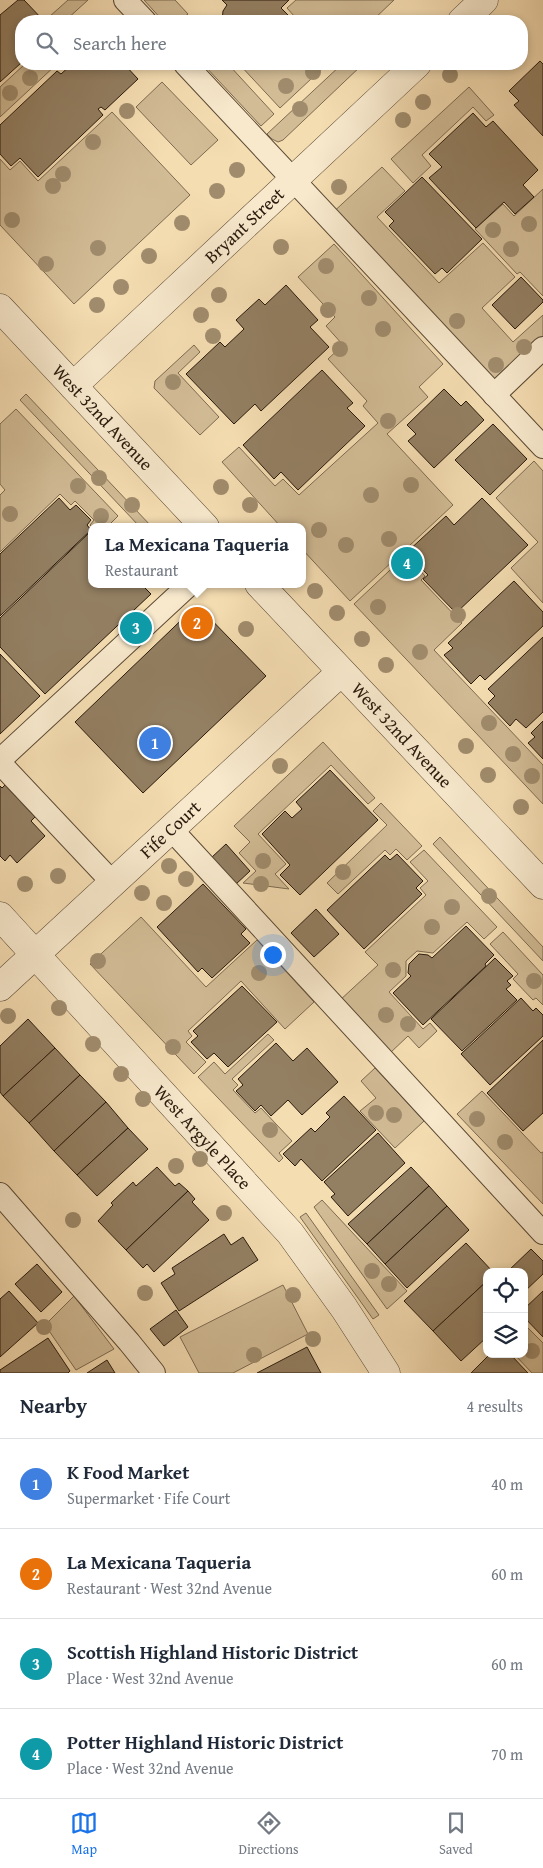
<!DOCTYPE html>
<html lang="en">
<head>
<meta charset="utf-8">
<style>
	body { margin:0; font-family:"Gentium Book Plus",serif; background:#f6f6f7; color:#1f2937 }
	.controls { position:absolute; right:15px; bottom:15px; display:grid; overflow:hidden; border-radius:10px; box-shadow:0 2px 8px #0003 }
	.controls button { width:45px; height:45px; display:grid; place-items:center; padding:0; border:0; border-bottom:1px solid #e0e1e3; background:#fff; color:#1f2937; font:25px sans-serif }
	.you { position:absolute; left:272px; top:954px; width:18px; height:18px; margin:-12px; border:4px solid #fff; border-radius:50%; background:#1a73e8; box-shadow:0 0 0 8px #1a73e833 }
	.badge { display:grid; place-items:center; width:32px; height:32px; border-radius:50%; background:#1a73e8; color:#fff; font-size:16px; font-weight:700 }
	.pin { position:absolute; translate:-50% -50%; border:2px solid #fff; box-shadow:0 1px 5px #0006 }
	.popup { position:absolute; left:88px; top:523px; width:218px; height:65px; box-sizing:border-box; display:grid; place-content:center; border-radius:10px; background:#fff; filter:drop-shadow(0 1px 4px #0005); font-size:16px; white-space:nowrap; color:#747a83 }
	.popup b { font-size:19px; color:#1f2937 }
	.popup::after { content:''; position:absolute; left:50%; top:100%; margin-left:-10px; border:10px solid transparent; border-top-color:#fff }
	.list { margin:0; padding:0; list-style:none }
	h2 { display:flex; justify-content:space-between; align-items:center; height:65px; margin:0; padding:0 20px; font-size:21px }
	h2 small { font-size:16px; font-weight:400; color:#747a83 }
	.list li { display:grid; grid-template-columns:32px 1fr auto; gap:15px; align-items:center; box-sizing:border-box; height:90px; padding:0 20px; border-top:1px solid #e0e1e3 }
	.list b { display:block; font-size:19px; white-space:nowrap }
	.list p { margin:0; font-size:16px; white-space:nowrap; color:#747a83 }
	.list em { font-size:16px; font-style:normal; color:#747a83 }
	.icon { flex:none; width:28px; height:28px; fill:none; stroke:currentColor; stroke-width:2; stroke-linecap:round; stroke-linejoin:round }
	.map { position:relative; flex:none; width:543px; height:1373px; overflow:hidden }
	.search { position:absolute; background:#fff; box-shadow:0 2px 8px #0003; left:15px; right:15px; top:15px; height:55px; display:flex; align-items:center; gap:12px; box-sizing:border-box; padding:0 18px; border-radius:20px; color:#747a83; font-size:19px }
	.sheet { height:425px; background:#fff }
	nav { display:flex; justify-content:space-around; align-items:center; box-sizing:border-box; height:70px; border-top:1px solid #e0e1e3; background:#fff; font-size:14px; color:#747a83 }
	nav a { display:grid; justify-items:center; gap:2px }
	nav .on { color:#1a73e8 }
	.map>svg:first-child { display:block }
</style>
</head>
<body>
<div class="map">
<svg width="543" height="1373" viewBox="0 0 543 1373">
	<rect width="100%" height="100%" fill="#f5ddb2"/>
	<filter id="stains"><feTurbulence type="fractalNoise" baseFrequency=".004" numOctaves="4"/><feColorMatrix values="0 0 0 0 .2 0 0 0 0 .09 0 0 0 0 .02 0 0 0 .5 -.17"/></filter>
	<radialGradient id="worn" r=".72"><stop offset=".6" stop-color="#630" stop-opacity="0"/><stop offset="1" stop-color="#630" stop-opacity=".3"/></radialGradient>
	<g fill="#d2bc96" stroke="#7d6a51">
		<polygon points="68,0 88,0 66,20 64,18 60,21 53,21 49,17"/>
		<polygon points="144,0 175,0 188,14 179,21 163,21"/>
		<polygon points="296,0 394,0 372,21 291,21 295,17 287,8"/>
		<polygon points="25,64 57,64 0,117 0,87"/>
		<polygon points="203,64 228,64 274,114 261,126"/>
		<polygon points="239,64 327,64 280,108"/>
		<polygon points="342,64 363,64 283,140 278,142 272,139 267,134"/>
		<polygon points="162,82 218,140 191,165 136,107"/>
		<polygon points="469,87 494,115 486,121 473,107 422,155 431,166 413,183 391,159"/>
		<polygon points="112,112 190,195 74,304 0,225 0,159 10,170 20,161 38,181"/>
		<polygon points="382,167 405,191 377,217 439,283 483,243 515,277 482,308 513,342 543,315 543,337 489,387 329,216"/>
		<polygon points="543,189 543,296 520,272 517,274 475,229 503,204 514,216"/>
		<polygon points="334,244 443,364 419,387 428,397 387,434 453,505 350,601 302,549 302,527 281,527 222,462 239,447 275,486 283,479 299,495 378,423 363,406 367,401 328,359 343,345 326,326 335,317 298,277"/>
		<polygon points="194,345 200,352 178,373 219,417 200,435 154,388 155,381"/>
		<polygon points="26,394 152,527 140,527 20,400"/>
		<polygon points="16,409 118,516 107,527 92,527 90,525 94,520 75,501 71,505 60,494 0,552 0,495 5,490 0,484 0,424"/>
		<polygon points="534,461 543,471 543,603 511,568 538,542 496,498"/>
		<polygon points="406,555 425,576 421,580 462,623 434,650 543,765 543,804 354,604"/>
		<polygon points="323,742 375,798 368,804 331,765 258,834 286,864 275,874 289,889 243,883 256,871 239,853 250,842 234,826"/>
		<polygon points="381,803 422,846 407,860 396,849 390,855 385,850 338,894 327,883 387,825 373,811"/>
		<polygon points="440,837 543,947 543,961 433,844"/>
		<polygon points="424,850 497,927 484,939 467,922 433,953 417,951 406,961 406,976 389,992 423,1029 430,1023 437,1031 419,1048 408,1036 389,1054 339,1001 378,965 365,952 426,895 420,888 428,881 410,862"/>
		<polygon points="141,917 206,987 257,940 314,1002 285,1029 241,981 188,1031 192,1036 186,1042 206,1062 194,1074 90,964"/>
		<polygon points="503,932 543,975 543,1005 536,998 533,1000 513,979 518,974 490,944"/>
		<polygon points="268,1034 274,1040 232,1079 238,1085 233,1090 255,1113 261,1108 292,1141 279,1153 283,1158 279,1162 198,1077 214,1062 225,1074"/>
		<polygon points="375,1068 424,1121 395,1148 360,1111 376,1098 361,1081"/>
		<polygon points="482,1091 541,1153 543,1152 543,1204 457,1114"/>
		<polygon points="322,1200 407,1291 387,1309 314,1207"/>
		<polygon points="306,1213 379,1315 373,1319 300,1217"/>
		<polygon points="283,1285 308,1334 233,1373 199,1373 180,1337"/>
		<polygon points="74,1296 114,1349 76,1370 45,1325"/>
		<polygon points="528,1328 543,1343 543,1373 532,1373 514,1354 524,1354 524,1332"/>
	</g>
	<g fill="#937f62" stroke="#28190c">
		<polygon points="18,0 24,0 44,21 21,21 21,63 0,82 0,15"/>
		<polygon points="222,0 289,0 281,8 290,17 286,21 222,21 223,11 227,5"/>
		<polygon points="540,61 543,64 543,136 514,105 519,101 509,91"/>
		<polygon points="70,64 124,64 138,79 105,110 101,107 98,109 103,115 38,177 20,158 11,166 0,154 0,125 57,71 61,74 71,65"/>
		<polygon points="473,113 486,127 493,121 538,170 523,185 534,197 515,214 504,202 476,228 429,178 442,167 429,154"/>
		<polygon points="422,177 482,239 447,273 442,268 435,274 389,226 394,221 385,212"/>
		<polygon points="521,277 543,300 543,302 515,329 492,305"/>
		<polygon points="286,285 318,320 310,327 329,347 261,411 255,404 234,424 186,374 220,342 225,347 244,329 236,320 259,299 265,305"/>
		<polygon points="322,370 353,403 347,408 365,426 298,490 281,472 274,479 243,445"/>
		<polygon points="444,389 461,406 466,401 484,420 434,468 408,441 416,434 407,425"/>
		<polygon points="493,424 527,459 490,495 455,460"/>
		<polygon points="59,498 70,510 76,505 91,520 87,525 91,530 0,616 0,554"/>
		<polygon points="482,498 528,545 456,613 423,579 428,575 406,553 446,516 454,525"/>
		<polygon points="91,531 92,584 141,584 151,594 45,694 0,647 0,618"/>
		<polygon points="514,581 543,612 543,626 485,680 480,675 471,684 444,655 453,648 448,643"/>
		<polygon points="197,605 266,676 143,793 75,722"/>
		<polygon points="543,637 543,712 526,728 516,719 510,726 488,703 495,696 488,689"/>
		<polygon points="0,654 40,696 0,734"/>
		<polygon points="543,721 543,759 528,743 535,737 531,733"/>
		<polygon points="330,770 378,820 300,895 280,875 290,865 262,834 285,811 292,818 302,809 296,802"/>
		<polygon points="5,785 35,817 31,821 45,836 17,863 10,855 5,861 0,856 0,786 2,788"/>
		<polygon points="226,844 250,871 235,885 211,858"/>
		<polygon points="397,854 423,881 416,888 422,894 364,949 327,910 385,855 390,860"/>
		<polygon points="203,884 246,929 241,934 250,943 212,978 202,968 198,972 157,927"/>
		<polygon points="316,909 339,934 314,957 291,933"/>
		<polygon points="466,926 494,955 485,964 486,966 423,1025 393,993 411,976 408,973 409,964 419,954 428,955 432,958"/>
		<polygon points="495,958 513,976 507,981 511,985 506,989 517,1000 462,1051 431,1019"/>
		<polygon points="242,986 277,1022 228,1067 214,1053 207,1059 191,1042 198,1036 193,1031"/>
		<polygon points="521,998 533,1011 536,1008 543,1015 543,1036 490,1085 461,1054"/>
		<polygon points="28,1019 55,1048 3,1096 0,1092 0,1046"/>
		<polygon points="543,1040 543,1113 523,1131 487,1093"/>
		<polygon points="276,1043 293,1061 307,1048 338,1082 302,1115 288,1100 271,1116 261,1105 255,1111 236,1091 243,1085 238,1079"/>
		<polygon points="55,1048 80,1075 29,1123 3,1096"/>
		<polygon points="80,1075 106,1102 54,1151 29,1123"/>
		<polygon points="344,1096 376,1130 322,1181 301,1159 295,1166 283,1154 311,1128 315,1132 330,1117 326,1113"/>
		<polygon points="106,1102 128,1128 77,1175 54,1151"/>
		<polygon points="128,1128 148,1149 97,1196 77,1175"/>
		<polygon points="378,1133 405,1163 348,1216 331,1197 335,1194 324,1182"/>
		<polygon points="157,1167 175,1186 179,1183 188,1191 126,1250 98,1221 113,1205 111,1203 133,1182 136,1186"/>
		<polygon points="411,1167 429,1186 367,1244 348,1224"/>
		<polygon points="429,1186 447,1206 385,1264 367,1244"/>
		<polygon points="188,1191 195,1199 192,1202 209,1220 154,1272 147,1264 143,1268 126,1250"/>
		<polygon points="447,1206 469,1230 407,1288 385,1264"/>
		<polygon points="224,1234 231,1245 243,1237 258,1260 179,1311 161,1283 175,1274 172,1268"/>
		<polygon points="466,1243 493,1272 487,1272 487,1281 433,1331 404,1301"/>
		<polygon points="531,1249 543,1261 543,1274 524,1292 524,1272 507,1272"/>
		<polygon points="37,1264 62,1292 41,1312 15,1284"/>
		<polygon points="487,1281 487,1337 461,1361 433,1331"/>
		<polygon points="9,1291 38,1323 0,1357 0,1299"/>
		<polygon points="543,1291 543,1337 524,1317 524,1309"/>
		<polygon points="176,1310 188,1327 164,1346 150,1329"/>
		<polygon points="48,1338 70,1371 68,1373 0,1373 0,1370"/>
		<polygon points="307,1347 321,1373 257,1373"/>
		<polygon points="490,1354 510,1354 528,1373 471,1373"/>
		<polygon points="107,1360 115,1373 87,1373"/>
	</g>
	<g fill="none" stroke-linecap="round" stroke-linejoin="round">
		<defs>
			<g id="service">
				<polyline points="125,0 145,21"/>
				<polyline points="185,64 543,447"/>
				<polyline points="494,395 543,348"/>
				<polyline points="0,760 190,584"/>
				<polyline points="0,763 113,883"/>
				<polyline points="171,829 543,1233"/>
				<polyline points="0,1194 129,1342 154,1373"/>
			</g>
			<g id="minor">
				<polyline points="462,21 484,0"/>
				<path id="s1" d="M 73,386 L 417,64"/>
				<path id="s2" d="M 0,916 L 290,1233 L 344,1308 L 386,1373"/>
				<path id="s3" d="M 0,987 L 341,672"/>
			</g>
			<g id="tertiary">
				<path id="s4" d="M 0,308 L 205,527"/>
				<path id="s5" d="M 259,584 L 543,885"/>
			</g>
		</defs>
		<use href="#service" stroke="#5b4a36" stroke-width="24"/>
		<use href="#minor" stroke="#5b4a36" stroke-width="29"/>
		<use href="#tertiary" stroke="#5b4a36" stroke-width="29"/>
		<use href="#service" stroke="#f8e9cd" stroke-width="22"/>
		<use href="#minor" stroke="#f8e9cd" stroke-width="28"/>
		<use href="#tertiary" stroke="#f8e9cd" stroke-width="28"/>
	</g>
	<g fill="#a08c6d">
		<circle cx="313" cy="72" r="8"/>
		<circle cx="450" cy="75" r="8"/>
		<circle cx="30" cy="78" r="8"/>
		<circle cx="286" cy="86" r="8"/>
		<circle cx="10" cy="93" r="8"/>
		<circle cx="423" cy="102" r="8"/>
		<circle cx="300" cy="109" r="8"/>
		<circle cx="127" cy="111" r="8"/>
		<circle cx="403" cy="120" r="8"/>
		<circle cx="93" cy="142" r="8"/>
		<circle cx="237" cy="170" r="8"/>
		<circle cx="63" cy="174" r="8"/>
		<circle cx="53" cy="186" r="8"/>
		<circle cx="339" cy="187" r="8"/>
		<circle cx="217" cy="191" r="8"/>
		<circle cx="12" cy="220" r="8"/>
		<circle cx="182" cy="223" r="8"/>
		<circle cx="529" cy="224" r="8"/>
		<circle cx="493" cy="230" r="8"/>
		<circle cx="281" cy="247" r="8"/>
		<circle cx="98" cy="248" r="8"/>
		<circle cx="511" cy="249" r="8"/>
		<circle cx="149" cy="256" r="8"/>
		<circle cx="46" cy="264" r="8"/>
		<circle cx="326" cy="266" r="8"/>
		<circle cx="121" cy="287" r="8"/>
		<circle cx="219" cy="295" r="8"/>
		<circle cx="369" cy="298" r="8"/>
		<circle cx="97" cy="305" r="8"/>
		<circle cx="328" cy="310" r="8"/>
		<circle cx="201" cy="315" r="8"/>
		<circle cx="457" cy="321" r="8"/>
		<circle cx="383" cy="329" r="8"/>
		<circle cx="213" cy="336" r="8"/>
		<circle cx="524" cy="347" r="8"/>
		<circle cx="340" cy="349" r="8"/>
		<circle cx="496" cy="365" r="8"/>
		<circle cx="173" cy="382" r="8"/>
		<circle cx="388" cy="421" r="8"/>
		<circle cx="99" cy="478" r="8"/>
		<circle cx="411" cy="485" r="8"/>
		<circle cx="78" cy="486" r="8"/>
		<circle cx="221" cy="487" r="8"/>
		<circle cx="371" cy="495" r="8"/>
		<circle cx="132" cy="505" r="8"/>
		<circle cx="250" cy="505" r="8"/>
		<circle cx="10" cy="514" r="8"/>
		<circle cx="101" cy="516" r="8"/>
		<circle cx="319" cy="530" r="8"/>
		<circle cx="389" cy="539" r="8"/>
		<circle cx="346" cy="545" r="8"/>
		<circle cx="315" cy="591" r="8"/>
		<circle cx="378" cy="607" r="8"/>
		<circle cx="337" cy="613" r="8"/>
		<circle cx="458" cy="615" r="8"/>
		<circle cx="246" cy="629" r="8"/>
		<circle cx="362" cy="639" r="8"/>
		<circle cx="420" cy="652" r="8"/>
		<circle cx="386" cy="665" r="8"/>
		<circle cx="489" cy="723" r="8"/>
		<circle cx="466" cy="746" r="8"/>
		<circle cx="513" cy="754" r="8"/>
		<circle cx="280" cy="766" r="8"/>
		<circle cx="488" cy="775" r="8"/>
		<circle cx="532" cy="776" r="8"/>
		<circle cx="521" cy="807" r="8"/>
		<circle cx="263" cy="861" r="8"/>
		<circle cx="169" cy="866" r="8"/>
		<circle cx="343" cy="872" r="8"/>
		<circle cx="58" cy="876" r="8"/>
		<circle cx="186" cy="879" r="8"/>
		<circle cx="25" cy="884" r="8"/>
		<circle cx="261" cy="884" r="8"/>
		<circle cx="142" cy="893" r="8"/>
		<circle cx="489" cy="896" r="8"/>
		<circle cx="164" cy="903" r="8"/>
		<circle cx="452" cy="907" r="8"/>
		<circle cx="432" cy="927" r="8"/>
		<circle cx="98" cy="961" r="8"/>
		<circle cx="393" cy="970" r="8"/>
		<circle cx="259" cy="973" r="8"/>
		<circle cx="534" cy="981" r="8"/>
		<circle cx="59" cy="1008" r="8"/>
		<circle cx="386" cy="1015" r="8"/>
		<circle cx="8" cy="1016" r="8"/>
		<circle cx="408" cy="1024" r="8"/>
		<circle cx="93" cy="1044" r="8"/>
		<circle cx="173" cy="1047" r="8"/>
		<circle cx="121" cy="1074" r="8"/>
		<circle cx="143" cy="1099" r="8"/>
		<circle cx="376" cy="1113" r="8"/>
		<circle cx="394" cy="1115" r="8"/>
		<circle cx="477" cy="1119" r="8"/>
		<circle cx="270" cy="1130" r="8"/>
		<circle cx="505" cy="1142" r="8"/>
		<circle cx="200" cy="1159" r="8"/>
		<circle cx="176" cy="1166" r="8"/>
		<circle cx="224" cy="1213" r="8"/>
		<circle cx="73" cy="1220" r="8"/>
		<circle cx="372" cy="1271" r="8"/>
		<circle cx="389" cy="1284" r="8"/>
		<circle cx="145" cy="1293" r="8"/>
		<circle cx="293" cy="1295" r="8"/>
		<circle cx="44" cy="1327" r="8"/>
		<circle cx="313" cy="1339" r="8"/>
		<circle cx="532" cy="1351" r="8"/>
		<circle cx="254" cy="1355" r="8"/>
	</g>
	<g text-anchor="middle" stroke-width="4" stroke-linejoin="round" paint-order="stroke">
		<g font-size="18" fill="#28190c" stroke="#f8e9cd">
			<text dy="6" stroke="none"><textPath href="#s1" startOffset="235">Bryant Street</textPath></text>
			<text dy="6" stroke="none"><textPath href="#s4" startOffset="150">West 32nd Avenue</textPath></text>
			<text dy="6" stroke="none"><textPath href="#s5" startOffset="208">West 32nd Avenue</textPath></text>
			<text dy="6" stroke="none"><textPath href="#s3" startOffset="232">Fife Court</textPath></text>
			<text dy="6" stroke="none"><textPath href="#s2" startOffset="300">West Argyle Place</textPath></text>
		</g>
	</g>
	<rect width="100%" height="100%" filter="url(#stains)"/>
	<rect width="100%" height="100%" fill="url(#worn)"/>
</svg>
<div class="controls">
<button><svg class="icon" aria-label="locate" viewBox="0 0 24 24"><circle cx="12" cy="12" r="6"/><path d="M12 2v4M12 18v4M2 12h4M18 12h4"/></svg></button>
<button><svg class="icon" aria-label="layers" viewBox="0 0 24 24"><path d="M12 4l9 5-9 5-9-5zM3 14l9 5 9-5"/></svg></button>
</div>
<div class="you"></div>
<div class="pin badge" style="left:155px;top:743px;background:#3f7fe0">1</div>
<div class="pin badge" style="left:197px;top:623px;background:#e8710a">2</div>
<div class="popup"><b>La Mexicana Taqueria</b>Restaurant</div>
<div class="pin badge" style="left:136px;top:628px;background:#0f9aa8">3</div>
<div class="pin badge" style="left:407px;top:563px;background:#0f9aa8">4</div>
<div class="search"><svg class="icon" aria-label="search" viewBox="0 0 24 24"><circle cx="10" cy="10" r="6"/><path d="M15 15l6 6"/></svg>Search here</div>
</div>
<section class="sheet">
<h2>Nearby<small>4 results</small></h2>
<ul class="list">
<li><span class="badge" style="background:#3f7fe0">1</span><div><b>K Food Market</b><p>Supermarket · Fife Court</p></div><em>40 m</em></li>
<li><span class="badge" style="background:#e8710a">2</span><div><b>La Mexicana Taqueria</b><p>Restaurant · West 32nd Avenue</p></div><em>60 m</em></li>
<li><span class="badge" style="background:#0f9aa8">3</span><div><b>Scottish Highland Historic District</b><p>Place · West 32nd Avenue</p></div><em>60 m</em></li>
<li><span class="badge" style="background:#0f9aa8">4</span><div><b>Potter Highland Historic District</b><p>Place · West 32nd Avenue</p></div><em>70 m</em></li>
</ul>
</section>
<nav>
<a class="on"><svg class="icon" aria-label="map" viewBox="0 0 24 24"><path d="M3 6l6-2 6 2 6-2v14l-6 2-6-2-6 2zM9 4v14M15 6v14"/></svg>Map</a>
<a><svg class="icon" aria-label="directions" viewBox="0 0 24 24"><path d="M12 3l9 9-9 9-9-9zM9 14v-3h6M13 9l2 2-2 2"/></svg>Directions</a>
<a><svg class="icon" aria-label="saved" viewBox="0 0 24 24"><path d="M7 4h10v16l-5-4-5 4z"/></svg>Saved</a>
</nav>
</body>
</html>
